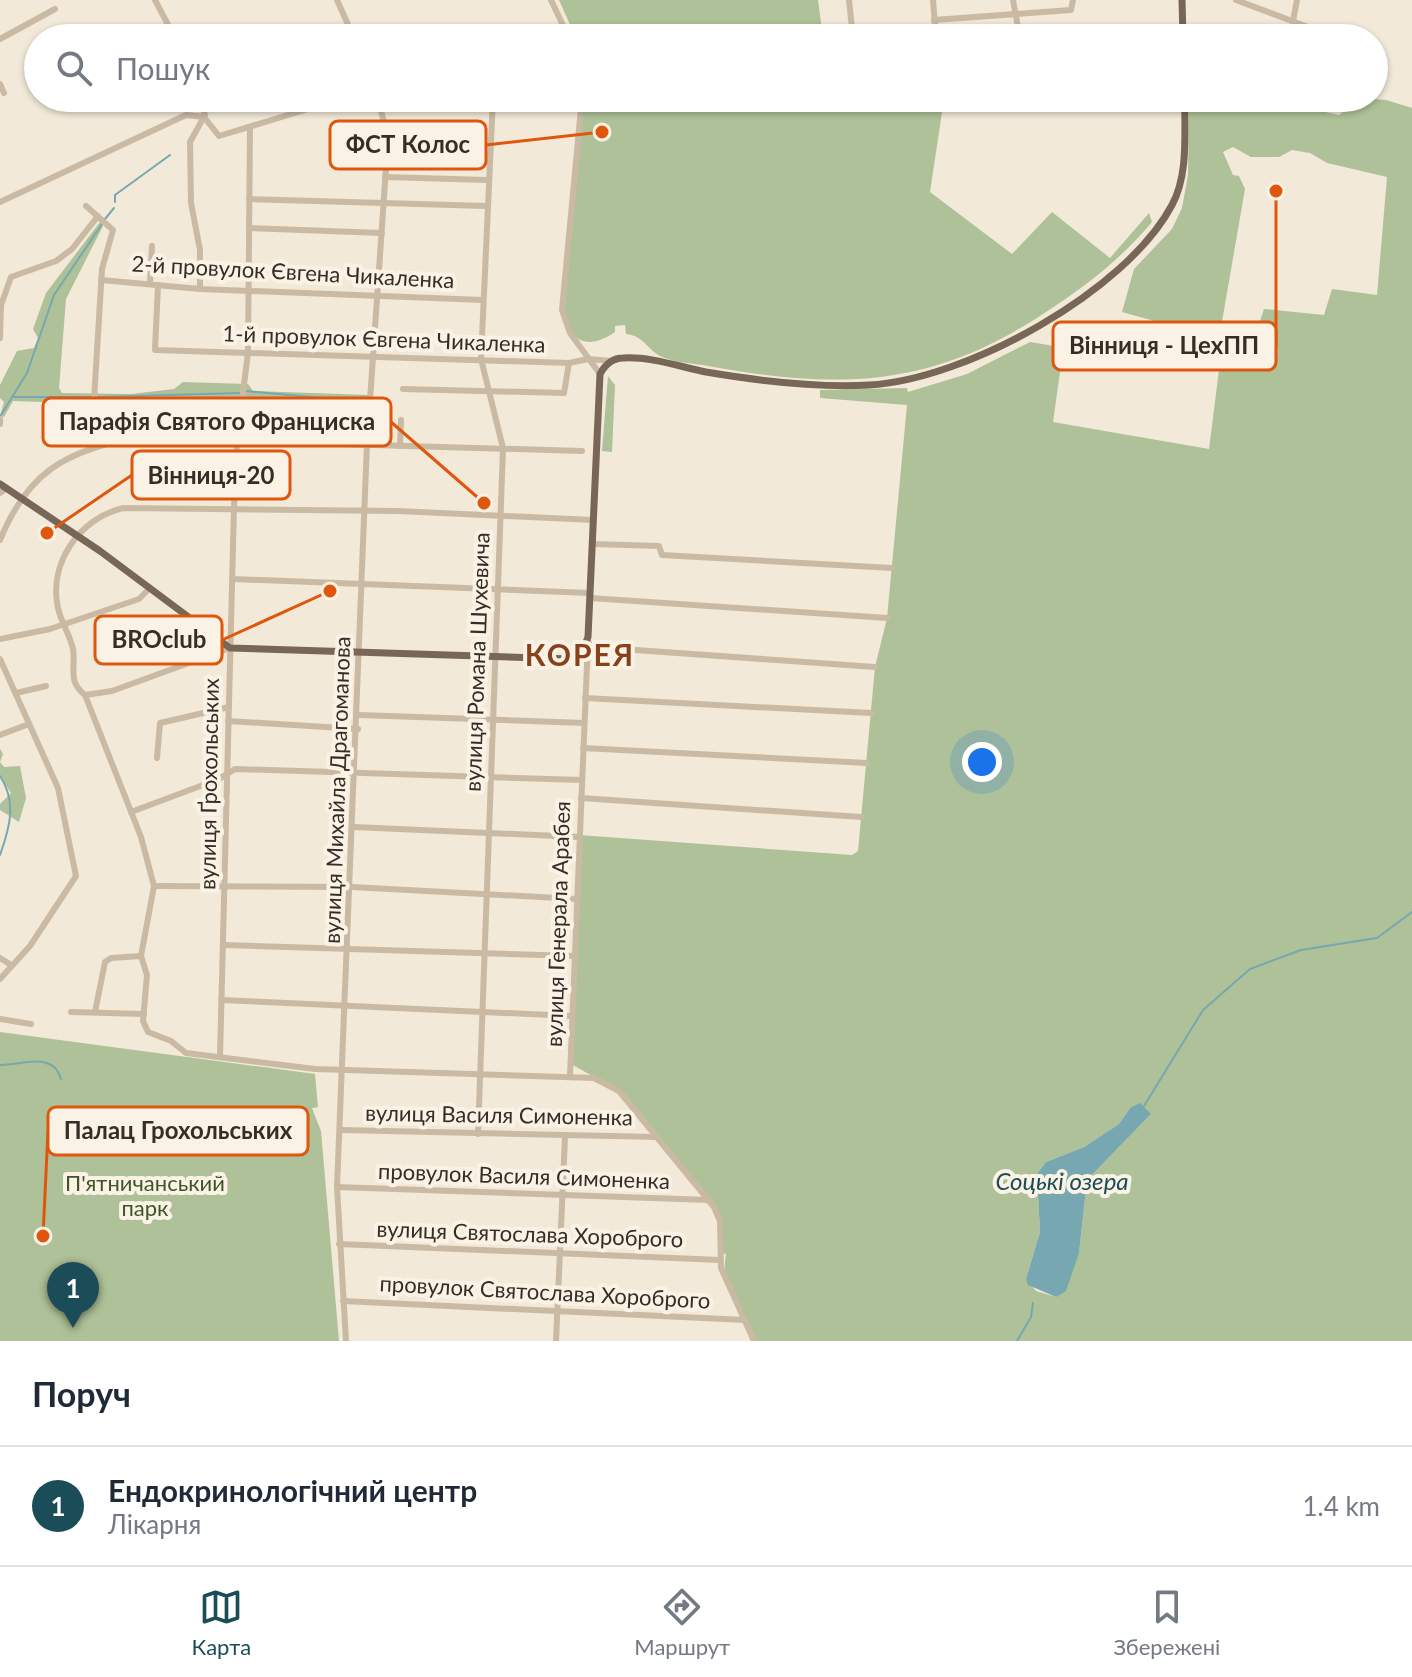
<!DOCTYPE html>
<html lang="uk">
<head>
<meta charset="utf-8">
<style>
	body { margin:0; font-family:Lato,sans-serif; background:#f6f6f7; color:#1f2937 }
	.you { position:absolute; left:982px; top:762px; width:28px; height:28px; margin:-20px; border:6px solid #fff; border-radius:50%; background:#1a73e8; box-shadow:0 0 0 12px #1a73e833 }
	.badge { display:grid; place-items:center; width:52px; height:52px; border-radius:50%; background:#1a4d58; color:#fff; font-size:26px; font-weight:700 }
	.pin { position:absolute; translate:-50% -66px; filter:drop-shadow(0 2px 4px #0008) }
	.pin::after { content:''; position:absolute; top:42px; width:28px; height:24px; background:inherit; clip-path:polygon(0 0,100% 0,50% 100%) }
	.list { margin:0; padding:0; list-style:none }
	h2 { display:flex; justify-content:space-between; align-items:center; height:104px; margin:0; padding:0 32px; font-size:34px }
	h2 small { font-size:26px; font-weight:400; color:#747a83 }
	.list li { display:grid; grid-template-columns:52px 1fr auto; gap:24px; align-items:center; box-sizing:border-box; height:120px; padding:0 32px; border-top:2px solid #e0e1e3 }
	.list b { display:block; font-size:30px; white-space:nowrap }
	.list p { margin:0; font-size:26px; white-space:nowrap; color:#747a83 }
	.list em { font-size:26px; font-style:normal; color:#747a83 }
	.icon { flex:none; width:44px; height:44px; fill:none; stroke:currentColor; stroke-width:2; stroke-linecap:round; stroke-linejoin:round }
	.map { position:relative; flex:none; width:1412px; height:1341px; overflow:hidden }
	.search { position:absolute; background:#fff; box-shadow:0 2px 6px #0004; left:24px; right:24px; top:24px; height:88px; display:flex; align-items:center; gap:20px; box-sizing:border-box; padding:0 28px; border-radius:44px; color:#747a83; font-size:30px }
	.sheet { height:224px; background:#fff }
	nav { display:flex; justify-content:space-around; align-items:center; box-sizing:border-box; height:112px; border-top:2px solid #e0e1e3; background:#fff; font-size:22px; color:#747a83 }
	nav a { display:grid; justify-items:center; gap:4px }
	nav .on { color:#1a4d58 }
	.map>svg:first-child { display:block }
</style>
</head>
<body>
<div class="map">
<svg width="1412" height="1341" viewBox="0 0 1412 1341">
	<rect width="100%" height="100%" fill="#f2e9d8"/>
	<g fill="#afc198" fill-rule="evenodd">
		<polygon points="559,0 818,0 823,38 576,38"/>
		<path d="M 582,98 L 944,99 L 930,192 L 1012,254 L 1052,212 L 1110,258 L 1149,213 L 1152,222 C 1122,258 1086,286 1046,312 C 932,388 840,390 708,366 C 693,363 674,363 660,356 C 646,348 644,336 626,334 L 625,325 L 615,326 L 615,332 C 592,348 573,346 563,316 Z"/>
		<path d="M 1189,98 L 1302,98 L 1307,108 L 1339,115 L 1360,98 L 1386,100 L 1412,108 L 1412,1341 L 754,1341 L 724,1271 L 726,1254 L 722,1253 L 718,1214 L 619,1091 L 571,1064 L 579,835 L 852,855 L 858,851 L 875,667 L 887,618 L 907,405 L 820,398 L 820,390 L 907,388 L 908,392 L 967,374 L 1030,342 L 1054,346 L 1061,365 L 1053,422 L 1209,449 L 1221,354 L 1249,355 L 1264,309 L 1324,315 L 1332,289 L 1377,295 L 1387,177 L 1327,163 L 1310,153 L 1292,150 L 1279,157 L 1251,157 L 1233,147 L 1223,152 L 1233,175 L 1239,176 L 1245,189 L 1219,339 L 1122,312 L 1134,269 L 1172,229 L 1182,208 L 1188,175 ZM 1130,1108 L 1150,1115 L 1087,1180 L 1079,1253 L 1056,1297 L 1036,1291 L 1026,1279 L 1040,1232 L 1037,1174 L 1046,1162 L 1084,1147 L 1119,1124 Z"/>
		<polygon points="100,222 103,226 66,299 59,388 62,393 131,394 174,389 183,382 248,384 253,391 370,395 370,407 228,398 133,403 125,400 99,401 97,397 49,397 43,402 13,401 4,417 0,416 4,402 0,398 0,385 17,351 34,348 38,338 33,329 46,293"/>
		<polygon points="608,376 615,385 612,452 602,451"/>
		<polygon points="0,749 3,754 0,762 4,767 20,766 26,798 19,822 0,810 0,804 11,793 0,776"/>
		<polygon points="0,1032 315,1074 318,1107 312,1108 321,1131 339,1341 0,1341"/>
	</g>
	<polygon fill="#77a7b0" points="1140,1103 1151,1114 1087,1180 1079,1253 1066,1291 1056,1297 1028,1285 1026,1279 1040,1232 1037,1174 1046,1162 1084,1147 1119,1124 1130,1108"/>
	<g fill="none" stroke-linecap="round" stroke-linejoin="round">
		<g stroke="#77a7b0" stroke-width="2">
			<polyline points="115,202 115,195 170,155"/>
			<polyline points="105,219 114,208"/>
			<polyline points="245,391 354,401"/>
			<polyline points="12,397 91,397"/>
			<polyline points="98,397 240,393"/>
			<polyline points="1,415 27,373 54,295 102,224"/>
			<path d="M 0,776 C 17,802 10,827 0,855"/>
			<path d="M 0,1065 C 20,1066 53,1050 61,1079"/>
			<polyline points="1144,1106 1203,1010 1250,969 1301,950 1377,938 1412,912"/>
			<polyline points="1017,1341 1031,1317 1033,1303"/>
		</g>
		<g stroke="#cabaa4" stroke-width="6">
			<polyline points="155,0 175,38"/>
			<polyline points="337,0 354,38"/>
			<polyline points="551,0 569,38"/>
			<polyline points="849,0 853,38"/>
			<polyline points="933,0 936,38"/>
			<polyline points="1013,0 1020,38"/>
			<polyline points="1236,0 1337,38"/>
			<polyline points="934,20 1071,10 1073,0"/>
			<polyline points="1293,21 1297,0"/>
			<polyline points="0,39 55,9"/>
			<polyline points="0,84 4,93"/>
			<polyline points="582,98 562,310 570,333 600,374"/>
			<polyline points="385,177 487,180"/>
			<polyline points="249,199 486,206"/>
			<polyline points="0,202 186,115 204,117 219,136 344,98"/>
			<polyline points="86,206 113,230 102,269 91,449"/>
			<polyline points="249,228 382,233"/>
			<polyline points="101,280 200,289 483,300"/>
			<polyline points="150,284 152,246"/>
			<polyline points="158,285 155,350 569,363 588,359 612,361"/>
			<polyline points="200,289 200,250 191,203 190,142 205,115 200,98"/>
			<polyline points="0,338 1,305 11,277 56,261 72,249 98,216"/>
			<polyline points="403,389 564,393 569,363"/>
			<polyline points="0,419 0,424"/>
			<polyline points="400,446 401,420"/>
			<polyline points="0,493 7,488"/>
			<path d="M 593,520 L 398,511 L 123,508 C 80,518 48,563 58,608 C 61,622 70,635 73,649 C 76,668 67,681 85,695 L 141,837 L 154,886 L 141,956 L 147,975 L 143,1021 L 148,1032 L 171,1041 L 186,1053 L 315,1069 L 594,1078 L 619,1091 L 714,1207 L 720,1221 L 721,1268 L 754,1341"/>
			<path d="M 0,540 C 27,474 63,452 132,438 L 582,451"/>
			<polyline points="592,544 659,546 662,555 892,568"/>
			<polyline points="233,579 590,593"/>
			<polyline points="590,598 887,618"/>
			<polyline points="0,639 50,629 139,599 149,589"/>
			<polyline points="588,642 593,647 875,667"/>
			<polyline points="0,659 58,788 76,876 30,946 0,979"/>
			<polyline points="16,693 46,686"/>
			<polyline points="85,695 112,691 230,648"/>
			<polyline points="585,698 871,713"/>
			<polyline points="359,715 584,723"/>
			<polyline points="228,721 358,729"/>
			<polyline points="0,735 29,724"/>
			<polyline points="583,748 867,763"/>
			<polyline points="157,758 160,723 229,707"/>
			<polyline points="581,798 861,817"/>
			<polyline points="131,812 219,779 235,769 582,780"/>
			<polyline points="354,827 579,837"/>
			<polyline points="154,886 352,887 577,899"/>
			<polyline points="224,945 575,956"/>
			<polyline points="0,958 11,965"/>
			<polyline points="221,1000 572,1016"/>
			<polyline points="71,1012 144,1014"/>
			<polyline points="95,1012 105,962 111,958 141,956"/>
			<polyline points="0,1019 31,1024"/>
			<polyline points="220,1057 234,507 237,440 248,353 250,128"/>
			<polyline points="570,1076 588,640"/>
			<polyline points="341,1130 656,1137"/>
			<polyline points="478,1134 503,448 481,359 493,98"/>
			<polyline points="337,1187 709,1200"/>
			<polyline points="339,1244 720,1260"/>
			<polyline points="343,1301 745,1320"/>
			<polyline points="346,1341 337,1187 367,444 388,139 378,98"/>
			<polyline points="556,1341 565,1137"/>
		</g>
		<g stroke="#786656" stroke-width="7">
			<polyline points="1182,0 1183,38"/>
			<path d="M 0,484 L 100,551 L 230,648 L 571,659 L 582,652 L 588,637 L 600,374 C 605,365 612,358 623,358 C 649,356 681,367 706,372 C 759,381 815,388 869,385 C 965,380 1126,292 1172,205 C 1189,174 1184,132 1185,98"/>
		</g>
	</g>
	<g text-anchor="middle" stroke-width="8" stroke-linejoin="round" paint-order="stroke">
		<g font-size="22" fill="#352d26" stroke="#faf3e5">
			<text transform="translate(293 272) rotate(3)" y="8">2-й провулок Євгена Чикаленка</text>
			<text transform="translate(384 339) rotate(2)" y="8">1-й провулок Євгена Чикаленка</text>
			<text transform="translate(477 662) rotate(-88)" y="8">вулиця Романа Шухевича</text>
			<text transform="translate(209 784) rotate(-89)" y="8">вулиця Ґрохольських</text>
			<text transform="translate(337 790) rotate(-88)" y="8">вулиця Михайла Драгоманова</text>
			<text transform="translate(558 924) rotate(-88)" y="8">вулиця Генерала Арабея</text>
			<text transform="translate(499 1115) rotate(1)" y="8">вулиця Василя Симоненка</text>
			<text transform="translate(524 1176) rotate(2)" y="8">провулок Василя Симоненка</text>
			<text transform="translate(530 1234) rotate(2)" y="8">вулиця Святослава Хороброго</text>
			<text transform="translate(545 1292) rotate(3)" y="8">провулок Святослава Хороброго</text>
		</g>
		<g font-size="22" fill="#3f5529" stroke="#faf3e5">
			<text x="145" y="1191">П'ятничанський<tspan x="145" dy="25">парк</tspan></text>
		</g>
		<g font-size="24" font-style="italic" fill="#1a4d58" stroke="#faf3e5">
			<text x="1062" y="1190">Соцькі озера</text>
		</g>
		<g font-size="30" font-weight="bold" letter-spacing="2" fill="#87421c" stroke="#faf3e5">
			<text x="580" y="666">КОРЕЯ</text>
		</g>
	</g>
	<path fill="none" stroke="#df570d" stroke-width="3" d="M602 132L486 145M1276 191L1276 346M484 503L391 422M47 533L132 475M330 591L222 640M43 1236L48 1131"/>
	<g fill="#df570d" stroke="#faf3e5" stroke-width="3">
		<circle cx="602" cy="132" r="8"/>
		<circle cx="1276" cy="191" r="8"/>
		<circle cx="484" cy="503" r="8"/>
		<circle cx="47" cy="533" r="8"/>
		<circle cx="330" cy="591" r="8"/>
		<circle cx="43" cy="1236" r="8"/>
	</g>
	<g fill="#faf3e5" stroke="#df570d" stroke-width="3">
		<rect x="330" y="121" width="156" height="48" rx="8"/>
		<rect x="1053" y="322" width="223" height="48" rx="8"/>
		<rect x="43" y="398" width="348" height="48" rx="8"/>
		<rect x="132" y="451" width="158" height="48" rx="8"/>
		<rect x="95" y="616" width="127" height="48" rx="8"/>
		<rect x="48" y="1107" width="260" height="48" rx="8"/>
	</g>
	<g font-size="24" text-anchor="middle" font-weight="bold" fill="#352d26">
		<text x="408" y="153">ФСТ Колос</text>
		<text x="1164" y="354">Вінниця - ЦехПП</text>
		<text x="217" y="430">Парафія Святого Франциска</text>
		<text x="211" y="484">Вінниця-20</text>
		<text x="159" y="648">BROclub</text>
		<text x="178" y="1139">Палац Грохольських</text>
	</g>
</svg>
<div class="you"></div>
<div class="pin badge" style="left:73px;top:1328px">1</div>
<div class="search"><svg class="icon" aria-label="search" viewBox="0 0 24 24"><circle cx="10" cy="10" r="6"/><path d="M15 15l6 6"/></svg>Пошук</div>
</div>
<section class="sheet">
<h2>Поруч<small></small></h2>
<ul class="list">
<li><span class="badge">1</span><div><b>Ендокринологічний центр</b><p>Лікарня</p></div><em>1.4 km</em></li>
</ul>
</section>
<nav>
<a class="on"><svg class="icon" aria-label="map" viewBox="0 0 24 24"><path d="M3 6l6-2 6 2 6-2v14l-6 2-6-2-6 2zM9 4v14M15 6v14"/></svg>Карта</a>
<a><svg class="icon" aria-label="directions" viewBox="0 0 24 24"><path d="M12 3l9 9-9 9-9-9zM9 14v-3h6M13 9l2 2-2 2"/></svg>Маршрут</a>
<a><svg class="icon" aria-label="saved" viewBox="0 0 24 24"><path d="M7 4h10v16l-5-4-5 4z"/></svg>Збережені</a>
</nav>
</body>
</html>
